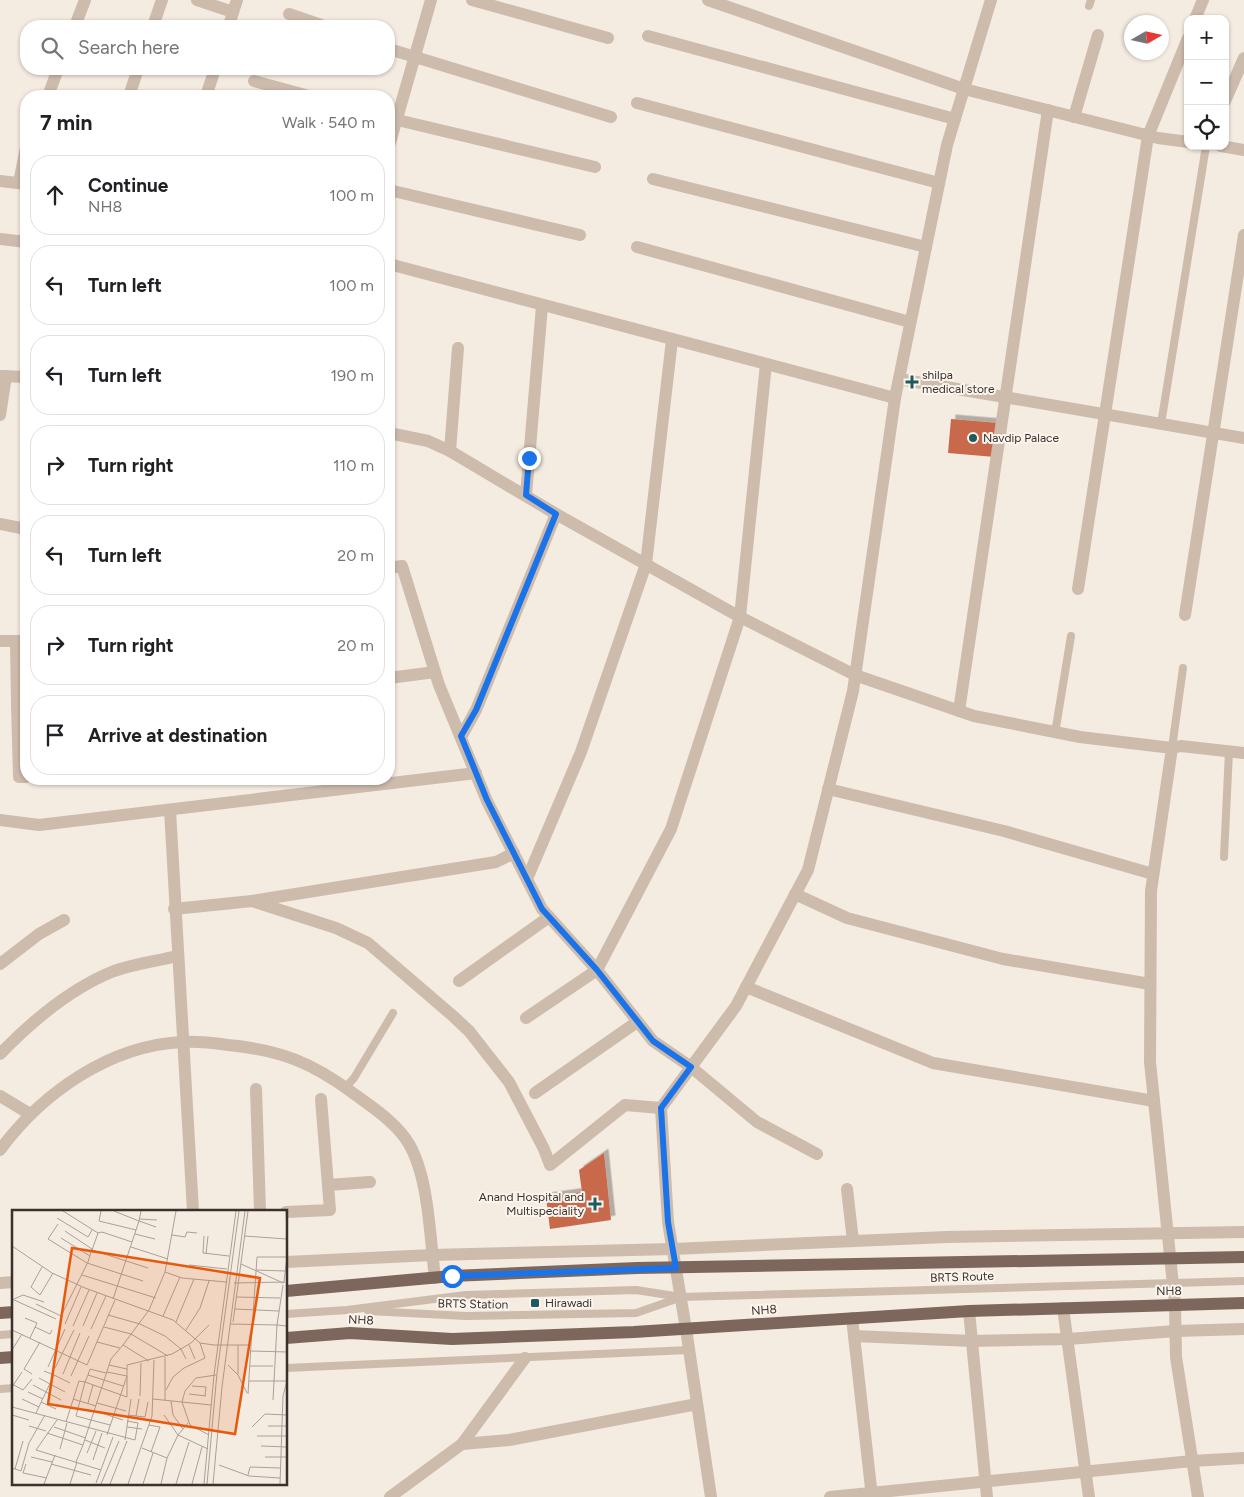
<!DOCTYPE html>
<html lang="en">
<head>
<meta charset="utf-8">
<style>
	body { margin:0; font-family:Figtree,sans-serif; background:#f6f6f6; color:#202124 }
	.controls { position:absolute; right:15px; top:15px; display:grid; overflow:hidden; border-radius:10px; box-shadow:0 1px 4px #0004 }
	.controls button { width:45px; height:45px; display:grid; place-items:center; padding:0; border:0; border-bottom:1px solid #e0e0e0; background:#fff; color:#202124; font:25px sans-serif }
	.compass { position:absolute; left:1124px; top:15px; width:45px; height:45px; border-radius:50%; background:#fff; box-shadow:0 1px 4px #0004; rotate:81deg }
	.stop { position:absolute; width:15px; height:15px; margin:-11px; border:4px solid #1a73e8; border-radius:50%; background:#fff }
	.stop.end { background:#1a73e8; border-color:#fff; box-shadow:0 1px 5px #0008 }
	.list { margin:0; padding:0; list-style:none }
	h2 { display:flex; justify-content:space-between; align-items:center; height:65px; margin:0; padding:0 20px; font-size:21px }
	h2 small { font-size:16px; font-weight:400; color:#757577 }
	.list li { display:grid; grid-template-columns:32px 1fr auto; gap:15px; align-items:center; box-sizing:border-box; height:80px; margin:0 10px 10px; padding:0 10px; border:1px solid #e0e0e0; border-radius:20px }
	.list b { display:block; font-size:19px; white-space:nowrap }
	.list p { margin:0; font-size:16px; white-space:nowrap; color:#757577 }
	.list em { font-size:16px; font-style:normal; color:#757577 }
	.icon { flex:none; width:28px; height:28px; fill:none; stroke:currentColor; stroke-width:2; stroke-linecap:round; stroke-linejoin:round }
	.map { position:relative; flex:none; width:1244px; height:1497px; overflow:hidden }
	.search { position:absolute; background:#fff; box-shadow:0 1px 4px #0004; left:20px; top:20px; width:375px; height:55px; display:flex; align-items:center; gap:12px; box-sizing:border-box; padding:0 18px; border-radius:20px; color:#757577; font-size:19px }
	.panel { position:absolute; background:#fff; box-shadow:0 1px 4px #0004; left:20px; top:90px; width:375px; height:695px; border-radius:20px }
	.map>svg:first-child { display:block }
</style>
</head>
<body>
<div class="map">
<svg width="1244" height="1497" viewBox="0 0 1244 1497">
	<defs>
		<filter id="shadow"><feDropShadow dx="4.5" dy="-4.5" stdDeviation="0" flood-color="#0004"/></filter>
	</defs>
	<rect width="100%" height="100%" fill="#f4ebe1"/>
	<g fill="#c8694b" filter="url(#shadow)">
		<polygon points="951,419 998,423 995,457 948,453"/>
		<polygon points="604,1153 611,1220 550,1229 546,1197 582,1192 579,1170"/>
	</g>
	<g fill="none" stroke-linecap="round" stroke-linejoin="round">
		<g stroke="#cdbbac" stroke-width="8">
			<polyline points="1089,6 1091,0"/>
			<polyline points="1161,424 1206,146"/>
			<polyline points="1055,733 1071,636"/>
			<polyline points="1172,748 1183,668"/>
			<polyline points="1224,857 1229,751"/>
			<polyline points="346,1087 354,1078 393,1013"/>
			<polyline points="368,1311 466,1316 636,1313 679,1298"/>
			<polyline points="286,1314 347,1310 466,1295 636,1290 681,1297 1244,1281"/>
			<polyline points="0,1335 14,1334"/>
			<polyline points="286,1368 689,1350"/>
			<polyline points="0,1389 14,1388"/>
		</g>
		<g stroke="#cdbbac" stroke-width="12">
			<polyline points="197,0 233,12 237,0"/>
			<polyline points="472,0 608,38"/>
			<polyline points="708,0 964,89 1158,138 1188,142"/>
			<polyline points="289,14 324,26"/>
			<polyline points="1195,19 1203,0"/>
			<polyline points="75,26 85,0"/>
			<polyline points="153,26 162,0"/>
			<polyline points="229,26 233,12"/>
			<polyline points="648,36 955,119"/>
			<polyline points="389,49 611,117"/>
			<polyline points="254,81 309,96"/>
			<polyline points="48,96 58,69"/>
			<polyline points="129,96 138,69"/>
			<polyline points="206,96 215,69"/>
			<polyline points="1225,101 1244,58"/>
			<polyline points="637,103 939,183"/>
			<polyline points="1074,117 1098,35"/>
			<polyline points="389,118 595,167"/>
			<polyline points="389,146 431,0"/>
			<polyline points="1221,146 1244,150"/>
			<polyline points="653,179 926,247"/>
			<polyline points="0,181 26,184"/>
			<polyline points="19,183 26,148"/>
			<polyline points="389,190 580,235"/>
			<polyline points="0,239 26,242"/>
			<polyline points="637,247 910,322"/>
			<polyline points="389,264 895,398"/>
			<polyline points="0,376 26,377"/>
			<polyline points="899,379 1244,438"/>
			<polyline points="0,415 6,376"/>
			<polyline points="389,433 428,441 450,451 556,514"/>
			<polyline points="450,451 458,348"/>
			<polyline points="526,495 542,306"/>
			<polyline points="0,524 26,529"/>
			<polyline points="389,568 402,566 439,685 487,801 542,909 597,970 653,1041 691,1067 757,1122 817,1154"/>
			<polyline points="1078,589 1148,136 1188,38"/>
			<polyline points="1185,615 1244,235"/>
			<polyline points="0,641 26,641"/>
			<polyline points="16,641 17,705 26,706"/>
			<polyline points="389,678 435,672"/>
			<polyline points="17,705 19,777 26,777"/>
			<polyline points="959,711 1048,110"/>
			<polyline points="461,737 476,710 556,514 740,617 855,675 974,716 1080,737 1172,748 1151,891 1150,1062 1175,1304 1176,1357 1198,1497"/>
			<polyline points="1172,748 1181,746 1244,753"/>
			<polyline points="828,789 1004,831 1153,874"/>
			<polyline points="170,810 193,1211"/>
			<polyline points="0,820 39,825 476,773"/>
			<polyline points="527,879 581,752 646,564 672,340"/>
			<polyline points="795,894 847,918 1003,959 1150,984"/>
			<polyline points="252,901 336,928 368,943 453,1016 469,1031 509,1082 544,1149 550,1165 625,1105 661,1108"/>
			<polyline points="174,909 252,901 496,862 514,853"/>
			<polyline points="0,964 39,934 64,920"/>
			<polyline points="459,981 549,917"/>
			<polyline points="746,987 933,1063 1154,1101"/>
			<polyline points="526,1018 597,970 671,829 740,617 766,364"/>
			<path d="M 0,1054 C 32,1021 71,988 114,971 C 134,964 157,961 177,956"/>
			<polyline points="256,1089 260,1211"/>
			<polyline points="535,1093 637,1022"/>
			<polyline points="0,1096 30,1114"/>
			<path d="M 0,1150 C 42,1093 110,1045 183,1042 C 198,1041 214,1043 228,1045 C 280,1050 311,1062 353,1093 C 373,1108 397,1123 409,1144 C 429,1178 430,1239 435,1278"/>
			<polyline points="328,1185 370,1182"/>
			<polyline points="847,1189 853,1241"/>
			<polyline points="286,1212 330,1210 321,1099"/>
			<polyline points="1063,1308 1089,1497"/>
			<polyline points="969,1311 987,1497"/>
			<polyline points="852,1318 872,1497"/>
			<polyline points="686,1329 711,1497"/>
			<polyline points="462,1444 509,1440 697,1404"/>
			<polyline points="390,1497 462,1444 525,1358"/>
			<polyline points="830,1497 1192,1461 1244,1458"/>
		</g>
		<g stroke="#cdbbac" stroke-width="12">
			<polyline points="286,1262 432,1255 673,1249 947,1237 1244,1232"/>
			<polyline points="0,1283 14,1282"/>
			<polyline points="686,1329 668,1222 661,1108 736,1006 808,870 853,691 895,398 947,145 991,0"/>
			<polyline points="854,1336 972,1341 1068,1339 1176,1331 1244,1329"/>
		</g>
		<g stroke="#7d675c" stroke-width="12">
			<polyline points="286,1291 452,1276 637,1268 1244,1257"/>
			<polyline points="0,1313 14,1312"/>
			<polyline points="286,1338 350,1333 452,1339 634,1332 969,1311 1244,1303"/>
			<polyline points="0,1358 14,1357"/>
		</g>
	</g>
	<g fill="none" stroke-linecap="round" stroke-linejoin="round">
		<polyline stroke="#1a73e8" stroke-width="6" points="452,1276 676,1268 668,1222 661,1108 691,1067 653,1041 597,970 542,909 487,800 461,736 476,710 556,514 526,495 529,458"/>
	</g>
	<g fill="#1f5a5e" stroke="#fbf5ee" stroke-width="2">
		<path d="M909.5 374.5h5v5h5v5h-5v5h-5v-5h-5v-5h5z"/>
		<circle cx="973" cy="438" r="5"/>
		<path d="M592.5 1196.5h5v5h5v5h-5v5h-5v-5h-5v-5h5z"/>
		<rect x="530" y="1298" width="10" height="10" rx="2.5"/>
	</g>
	<g text-anchor="middle" stroke-width="4" stroke-linejoin="round" paint-order="stroke">
		<g font-size="12" fill="#3b302b" stroke="#fbf5ee" text-anchor="start">
			<text x="922" y="379">shilpa<tspan x="922" dy="14">medical store</tspan></text>
			<text x="983" y="442">Navdip Palace</text>
			<text x="584" y="1201" text-anchor="end">Anand Hospital and<tspan x="584" dy="14">Multispeciality</tspan></text>
			<text x="545" y="1307">Hirawadi</text>
		</g>
		<g font-size="12" fill="#3b302b" stroke="#fbf5ee">
			<text transform="translate(962 1277) rotate(-2)" y="4">BRTS Route</text>
			<text transform="translate(1169 1291) rotate(-1)" y="4">NH8</text>
			<text transform="translate(473 1304) rotate(1)" y="4">BRTS Station</text>
			<text transform="translate(764 1310) rotate(-4)" y="4">NH8</text>
			<text transform="translate(361 1320) rotate(2)" y="4">NH8</text>
		</g>
	</g>
	<g transform="translate(12 1210)">
		<rect width="275" height="275" fill="#f4ebe1"/>
		<path fill="none" stroke="#aaa098" stroke-width="1" d="M 51,1 L 86,23 L 80,40 L 136,58M 89,1 L 87,11 L 124,20M 102,1 L 127,11 L 129,1M 274,1 L 275,22M 45,8 L 76,27 L 80,20M 128,9 L 145,10M 46,14 L 36,29 L 75,53 L 131,71M 86,23 L 90,22 L 120,32M 123,24 L 143,29M 160,25 L 173,27 L 175,22 L 185,23M 192,26 L 191,43 L 217,46M 232,26 L 275,29M 49,28 L 78,46M 0,36 L 40,63 L 73,78 L 161,110 L 188,133 L 202,135 L 239,135 L 245,47 L 275,47M 119,37 L 156,49M 194,44 L 196,26M 229,54 L 269,72M 177,55 L 215,59M 30,57 L 19,77 L 28,85 L 41,63M 244,60 L 273,61M 153,62 L 164,1M 70,65 L 144,88M 272,71 L 275,47M 222,73 L 273,72 L 269,73M 224,87 L 268,88M 0,89 L 44,109M 2,89 L 11,85 L 32,92M 101,89 L 127,11 L 144,17M 24,94 L 49,106 L 76,52 L 80,39 L 53,21M 223,99 L 267,101M 96,105 L 128,114 L 153,126 L 169,139 L 174,149M 151,106 L 168,67M 13,108 L 25,113 L 18,128M 164,112 L 182,69M 221,112 L 236,1M 53,114 L 69,77M 218,114 L 265,115 L 271,75M 61,116 L 77,80M 71,116 L 85,83M 23,117 L 38,124 L 40,120M 92,117 L 119,124 L 156,146M 79,119 L 94,86M 0,120 L 75,155 L 103,90M 174,120 L 188,98 L 197,71M 85,132 L 108,138M 177,135 L 183,149M 226,135 L 226,164M 0,140 L 10,124M 239,141 L 275,142M 153,147 L 153,190M 137,151 L 111,135 L 137,100 L 153,62 L 170,68 L 214,72M 97,155 L 115,159M 216,155 L 226,165 L 235,183M 238,156 L 261,156M 36,157 L 53,119M 43,158 L 62,120M 95,162 L 115,166 L 95,225M 20,164 L 12,159 L 28,132M 51,164 L 68,123M 42,165 L 58,173M 76,165 L 78,159 L 94,163M 59,166 L 77,126M 27,168 L 53,182M 237,171 L 275,171M 0,174 L 11,180 L 20,169M 21,175 L 49,190M 111,176 L 76,165 L 73,172 L 115,187 L 115,155 L 160,144 L 179,133 L 197,115M 180,176 L 194,177 L 193,186M 0,177 L 10,162M 154,180 L 161,167 L 172,158 L 193,148 L 188,133M 16,182 L 31,189M 177,184 L 194,186M 236,184 L 239,135M 128,186 L 129,153M 10,189 L 27,197M 61,189 L 84,196M 141,189 L 199,195M 261,190 L 265,115 L 275,116M 159,191 L 161,205 L 171,219M 29,192 L 44,199M 76,193 L 81,175M 85,193 L 114,201M 0,197 L 123,230 L 126,213 L 115,211M 83,201 L 111,210M 24,203 L 42,165 L 32,161M 0,205 L 17,210M 116,205 L 124,206 L 127,189M 152,205 L 166,225 L 196,239M 124,206 L 133,207 L 136,192M 45,210 L 24,240 L 89,260M 54,212 L 67,171 L 73,172 L 64,206 L 98,215M 137,215 L 148,217 L 139,242M 17,216 L 34,221M 256,216 L 275,216M 42,217 L 74,228M 115,217 L 130,219M 240,217 L 253,204 L 275,205M 35,223 L 71,235 L 64,252M 197,225 L 178,215 L 170,192 L 173,181 L 184,168 L 204,165M 245,226 L 275,226M 73,230 L 93,238M 113,230 L 119,189M 71,235 L 99,149 L 111,135M 249,236 L 275,237M 130,238 L 155,248M 48,239 L 55,213M 75,243 L 84,221M 19,247 L 40,252M 253,247 L 275,247M 81,250 L 90,223M 14,254 L 11,263 L 35,268M 39,254 L 79,265M 207,255 L 237,266 L 268,268M 0,258 L 9,261 L 17,233 L 33,205M 3,259 L 11,231M 236,265 L 238,257 L 268,258M 84,273 L 101,227M 32,274 L 43,245M 58,274 L 65,252M 89,274 L 107,231M 98,274 L 115,231M 116,274 L 140,206 L 142,150M 131,274 L 141,243M 149,274 L 155,248 L 166,225 L 176,213M 164,274 L 177,232M 180,274 L 190,237M 192,274 L 202,165 L 224,1M 195,274 L 205,163 L 227,1M 201,274 L 210,177 L 233,1M 268,274 L 271,186 L 275,171"/>
		<path fill="#e8590c" fill-opacity="0.15" stroke="#e8590c" stroke-width="2.5" d="M 60,38 L 248,68 L 223,224 L 36,194 Z"/>
		<rect width="275" height="275" fill="none" stroke="#3b302b" stroke-width="2.5"/>
	</g>
</svg>
<div class="controls">
<button>+</button>
<button>−</button>
<button><svg class="icon" aria-label="locate" viewBox="0 0 24 24"><circle cx="12" cy="12" r="6"/><path d="M12 2v4M12 18v4M2 12h4M18 12h4"/></svg></button>
</div>
<svg class="compass" viewBox="-18 -18 36 36"><path d="M0-13l5 13h-10z" fill="#e53935"/><path d="M0 13l5-13h-10z" fill="#757577"/></svg>
<div class="stop" style="left:452px;top:1276px"></div>
<div class="stop end" style="left:529px;top:458px"></div>
<div class="search"><svg class="icon" aria-label="search" viewBox="0 0 24 24"><circle cx="10" cy="10" r="6"/><path d="M15 15l6 6"/></svg>Search here</div>
<section class="panel">
<h2>7 min<small>Walk · 540 m</small></h2>
<ul class="list">
<li><svg class="icon" aria-label="ahead" viewBox="0 0 24 24"><path d="M12 20V5M6 11l6-6 6 6"/></svg><div><b>Continue</b><p>NH8</p></div><em>100 m</em></li>
<li><svg class="icon" aria-label="left" viewBox="0 0 24 24"><path d="M17 20v-9H6M10 6l-5 5 5 5"/></svg><div><b>Turn left</b></div><em>100 m</em></li>
<li><svg class="icon" aria-label="left" viewBox="0 0 24 24"><path d="M17 20v-9H6M10 6l-5 5 5 5"/></svg><div><b>Turn left</b></div><em>190 m</em></li>
<li><svg class="icon" aria-label="right" viewBox="0 0 24 24"><path d="M7 20v-9h11M14 6l5 5-5 5"/></svg><div><b>Turn right</b></div><em>110 m</em></li>
<li><svg class="icon" aria-label="left" viewBox="0 0 24 24"><path d="M17 20v-9H6M10 6l-5 5 5 5"/></svg><div><b>Turn left</b></div><em>20 m</em></li>
<li><svg class="icon" aria-label="right" viewBox="0 0 24 24"><path d="M7 20v-9h11M14 6l5 5-5 5"/></svg><div><b>Turn right</b></div><em>20 m</em></li>
<li><svg class="icon" aria-label="arrive" viewBox="0 0 24 24"><path d="M6 21V4h12l-3 4 3 4H6"/></svg><div><b>Arrive at destination</b></div></li>
</ul>
</section>
</div>
</body>
</html>
